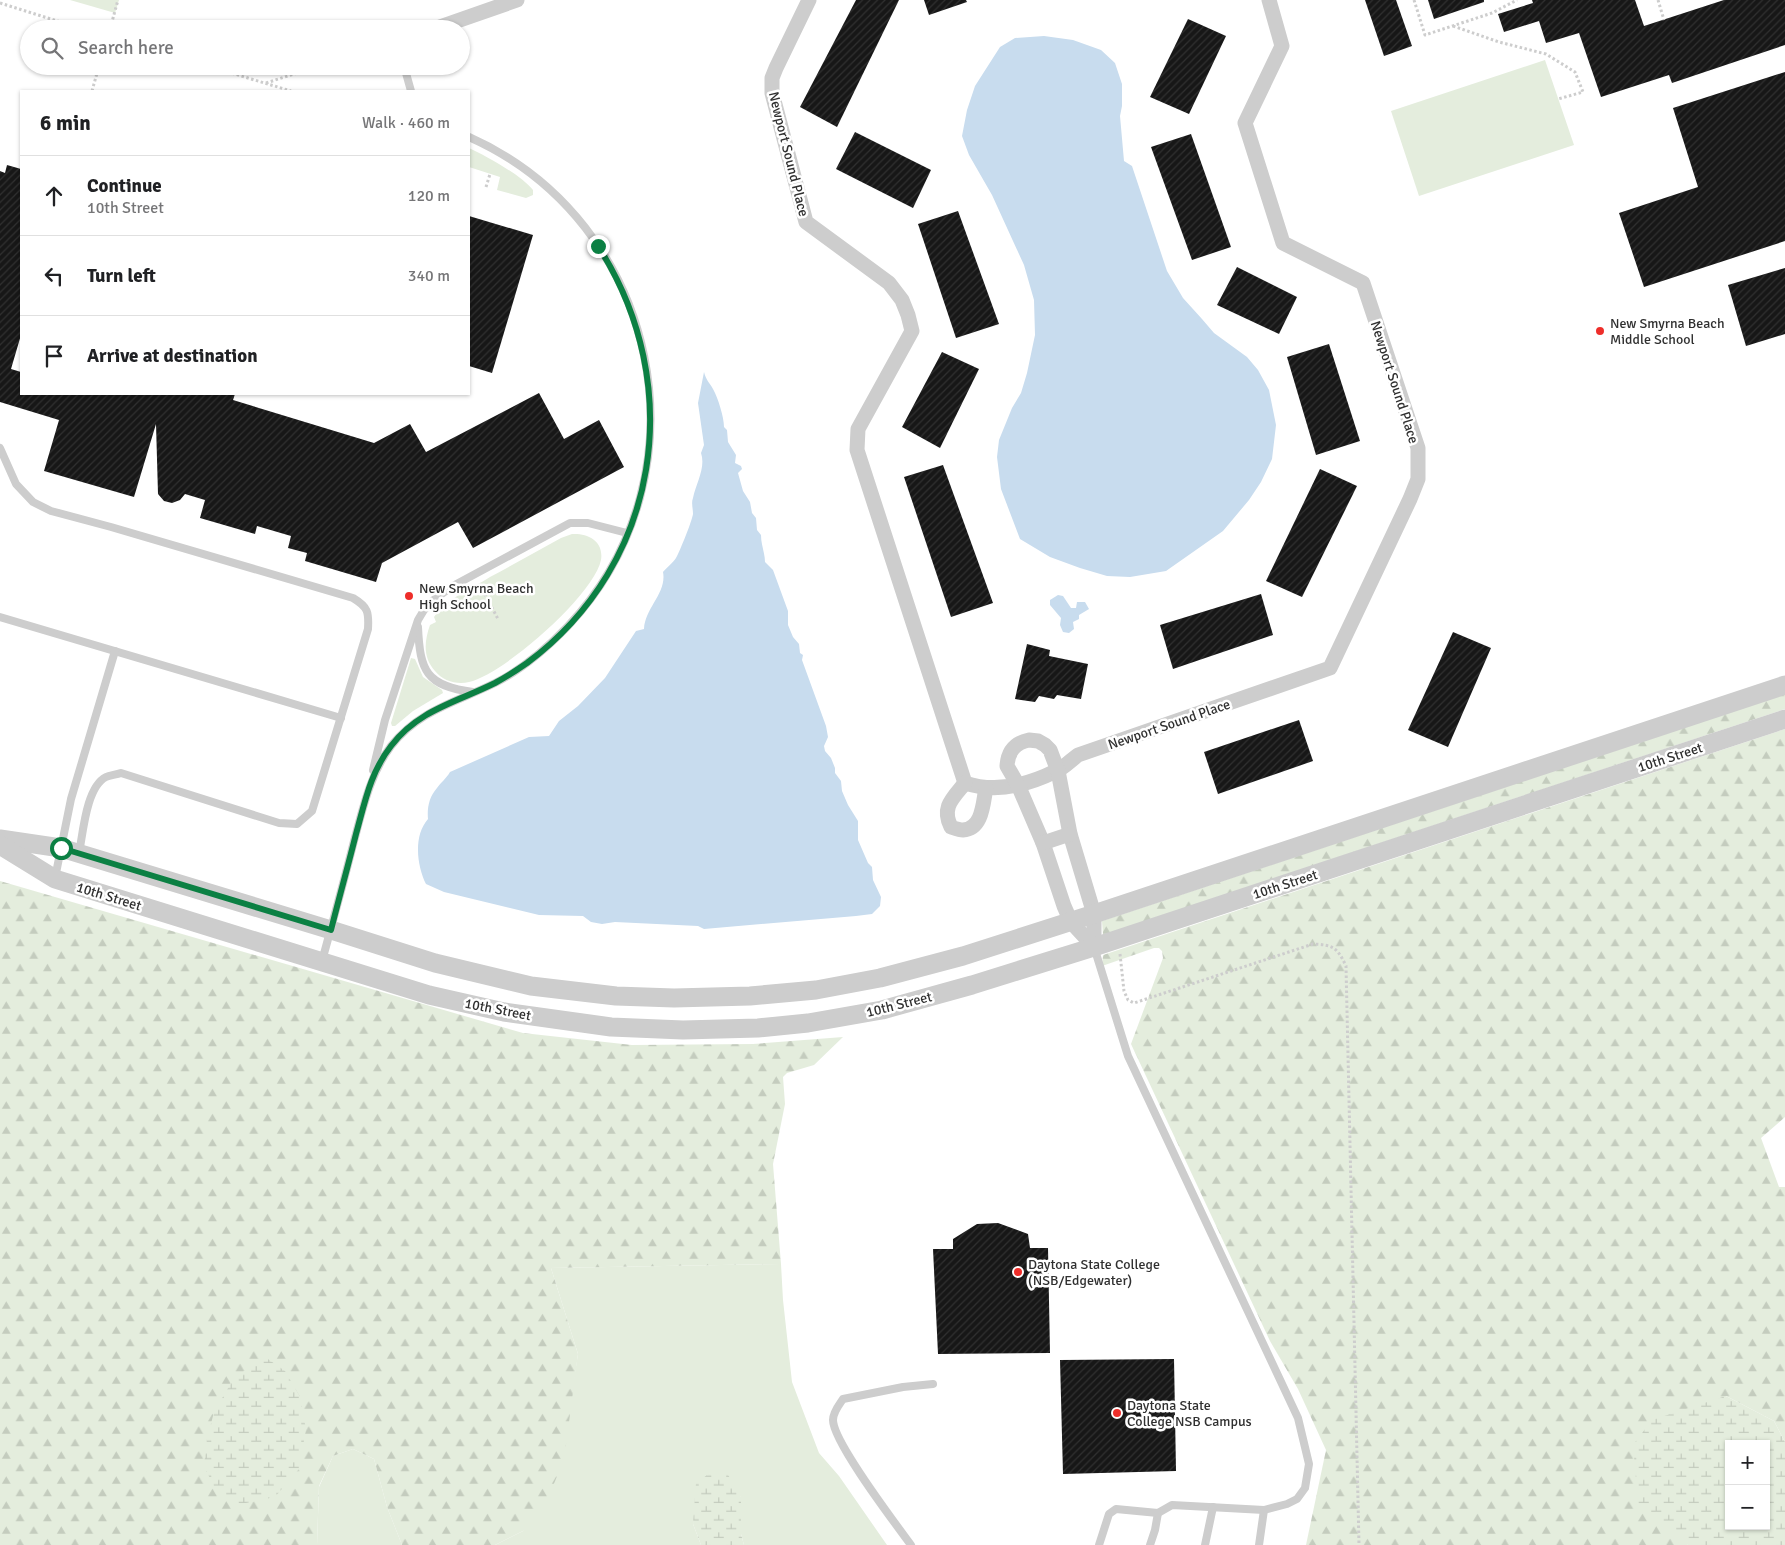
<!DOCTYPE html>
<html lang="en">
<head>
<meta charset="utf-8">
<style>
	body { margin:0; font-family:Signika,sans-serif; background:#f6f6f6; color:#202124 }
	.controls { position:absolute; right:15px; bottom:15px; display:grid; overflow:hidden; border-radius:0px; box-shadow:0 1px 4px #0004 }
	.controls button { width:45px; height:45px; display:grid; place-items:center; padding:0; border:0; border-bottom:1px solid #e0e0e0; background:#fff; color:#202124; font:25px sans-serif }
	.stop { position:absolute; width:15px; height:15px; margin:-11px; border:4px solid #0b8043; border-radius:50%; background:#fff }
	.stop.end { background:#0b8043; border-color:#fff; box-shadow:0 1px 5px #0008 }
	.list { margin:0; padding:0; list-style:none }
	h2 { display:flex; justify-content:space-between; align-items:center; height:65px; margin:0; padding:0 20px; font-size:21px }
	h2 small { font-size:16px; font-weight:400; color:#757577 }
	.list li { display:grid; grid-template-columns:32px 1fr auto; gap:15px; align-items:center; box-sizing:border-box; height:80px; padding:0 20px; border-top:1px solid #e0e0e0 }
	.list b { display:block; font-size:19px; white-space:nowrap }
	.list p { margin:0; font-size:16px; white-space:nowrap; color:#757577 }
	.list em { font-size:16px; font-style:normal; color:#757577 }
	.icon { flex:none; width:28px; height:28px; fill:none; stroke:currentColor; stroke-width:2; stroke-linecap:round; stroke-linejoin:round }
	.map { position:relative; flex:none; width:1785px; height:1545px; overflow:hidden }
	.search { position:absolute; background:#fff; box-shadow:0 1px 4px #0004; left:20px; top:20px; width:450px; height:55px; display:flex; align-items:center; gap:12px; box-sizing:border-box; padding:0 18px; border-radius:28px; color:#757577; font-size:19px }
	.panel { position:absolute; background:#fff; box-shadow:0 1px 4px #0004; left:20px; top:90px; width:450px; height:305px; border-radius:0px }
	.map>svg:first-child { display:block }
</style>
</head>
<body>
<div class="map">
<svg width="1785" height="1545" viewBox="0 0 1785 1545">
	<defs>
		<pattern id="forest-firs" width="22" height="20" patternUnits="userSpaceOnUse" patternTransform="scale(1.25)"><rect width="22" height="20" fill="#e4eddd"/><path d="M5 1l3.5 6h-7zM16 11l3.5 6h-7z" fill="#c4ccbe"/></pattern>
		<pattern id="wetland-marsh" width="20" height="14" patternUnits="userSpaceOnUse" patternTransform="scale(1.25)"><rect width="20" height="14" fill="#e4eddd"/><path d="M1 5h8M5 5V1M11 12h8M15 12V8" fill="none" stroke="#c4ccbe"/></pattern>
		<pattern id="building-hatch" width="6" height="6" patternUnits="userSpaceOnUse" patternTransform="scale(1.25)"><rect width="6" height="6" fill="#171717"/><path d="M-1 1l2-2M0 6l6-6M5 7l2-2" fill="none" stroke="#303030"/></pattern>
	</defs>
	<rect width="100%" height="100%" fill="#fff"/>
	<g fill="#e4eddd">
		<polygon points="70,0 119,0 115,13"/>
		<polygon points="1545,60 1574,145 1419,196 1391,111"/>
		<path d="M 469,148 C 486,156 521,175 533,190 L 533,195 L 526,198 L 497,190 L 500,177 L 469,167 Z"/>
		<path d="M 572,534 C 588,533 604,541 601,560 C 594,595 504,674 469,682 C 457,685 443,681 435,671 C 423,658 424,642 430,625 L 436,622 L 434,617 C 447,598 471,589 490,577 C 514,564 538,551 561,538 Z"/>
		<polygon points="411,658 415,659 423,677 442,690 443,693 413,711 395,726 392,726 391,723"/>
		<polygon points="781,1264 783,1300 792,1382 819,1453 839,1476 887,1545 744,1545 741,1534 741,1497 710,1473 693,1524 701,1545 495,1545 523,1531 571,1398 578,1354 551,1268"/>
		<polygon points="353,1449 374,1459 387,1507 402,1545 317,1545 319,1487 333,1456"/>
	</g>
	<g fill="url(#forest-firs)">
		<polygon points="1785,694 1785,709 1103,935 1102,921"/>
		<polygon points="1785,729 1785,1117 1761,1138 1779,1187 1785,1187 1785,1442 1774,1421 1726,1396 1687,1543 1688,1545 1306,1545 1326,1450 1298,1389 1270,1341 1131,1044 1163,958 1162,951 1159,948 1154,948 1102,966 1103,955"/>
		<polygon points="0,881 523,1033 632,1045 753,1044 843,1037 814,1065 787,1073 783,1077 785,1104 773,1164 781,1264 551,1268 578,1354 564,1460 544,1507 523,1531 495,1545 402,1545 387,1507 374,1459 353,1449 333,1456 319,1486 317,1545 0,1545"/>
	</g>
	<g fill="url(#wetland-marsh)" fill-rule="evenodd">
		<polygon points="265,1357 285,1371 299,1395 306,1429 299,1469 275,1497 241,1504 217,1493 204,1466 207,1439 214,1412 234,1378"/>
		<path d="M 1726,1396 L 1774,1421 L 1785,1442 L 1785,1545 L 1688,1545 L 1638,1503 L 1633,1445 L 1652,1420 ZM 1729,1444 L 1766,1444 L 1766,1526 L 1729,1526 Z"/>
		<polygon points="710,1473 727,1473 741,1497 741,1534 744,1545 701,1545 693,1524 696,1483"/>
	</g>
	<g fill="#c8dcee">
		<polygon points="1044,36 1073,40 1101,50 1115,63 1122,84 1122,106 1120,116 1124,161 1132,166 1167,271 1183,298 1202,319 1214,333 1247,357 1258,370 1269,390 1276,425 1272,459 1261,482 1249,500 1223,531 1166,571 1130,577 1107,576 1080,568 1050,557 1020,539 1001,489 997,457 999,440 1012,408 1021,393 1027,373 1035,335 1034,300 1024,265 992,195 969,155 962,136 967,110 975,86 1000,47 1015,38"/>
		<path d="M 704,372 C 706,380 709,382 713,389 C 718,398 724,417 724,427 L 727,430 L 728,442 L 736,455 L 735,463 L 741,466 L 742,469 L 738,473 L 743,491 L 750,502 L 752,513 L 756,518 L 757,530 L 761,535 C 761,545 765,553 765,562 L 773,570 L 788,611 L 788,625 L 793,637 L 799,644 L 800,653 L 803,655 L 802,660 L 826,726 L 828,737 L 824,746 L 825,751 L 831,758 L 835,768 L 835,773 L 841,781 L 842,791 L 848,805 L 858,821 L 858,840 L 868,863 L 872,867 L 873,880 L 881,897 L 880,906 L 872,914 L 856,916 L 704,929 L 698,926 L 615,922 L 602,924 L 591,922 L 583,916 L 539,915 L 444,892 L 426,884 C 417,866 413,836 428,819 C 427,808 429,797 437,788 C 441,782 446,779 450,772 L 529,737 L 549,736 L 559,721 L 578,706 L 605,678 L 636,631 L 644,629 C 645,608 667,593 663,572 C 667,567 673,563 676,558 C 680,551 692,521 693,514 C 693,508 691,503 693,498 C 696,483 706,468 701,453 L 704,445 L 698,403 Z"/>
		<polygon points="1058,595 1063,596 1071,608 1076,608 1077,602 1085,602 1089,609 1079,615 1079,619 1073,622 1074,629 1069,633 1063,632 1060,625 1061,618 1050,605 1050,600"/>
	</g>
	<g fill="url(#building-hatch)">
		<polygon points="856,0 899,0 837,127 800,107"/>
		<polygon points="924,0 966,0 967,2 929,15"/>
		<polygon points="1365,0 1396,0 1412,46 1384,56"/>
		<polygon points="1428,0 1484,0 1484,2 1434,19"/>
		<polygon points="1532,0 1635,0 1644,26 1724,0 1785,0 1785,45 1672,83 1669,75 1601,97 1579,33 1546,43 1539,21 1504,32 1498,14 1533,3"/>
		<polygon points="1188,19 1226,36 1189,114 1150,97"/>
		<polygon points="1785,72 1785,241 1644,287 1619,213 1698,187 1673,108"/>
		<polygon points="855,132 931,170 913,208 836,169"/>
		<polygon points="1191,134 1231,247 1192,260 1151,147"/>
		<polygon points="7,165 21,169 21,335 11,369 21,372 21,394 235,394 233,400 374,443 410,424 426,452 539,393 564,439 599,420 624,467 473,548 458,522 382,563 376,582 305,561 307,553 288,548 291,536 257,526 255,534 200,518 205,500 185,494 180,500 172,503 164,501 158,494 156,424 134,497 44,471 59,420 0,402 0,171 5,173"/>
		<polygon points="958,211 999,324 956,338 918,224"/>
		<polygon points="469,216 533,235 492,373 469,366"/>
		<polygon points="1237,267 1297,297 1279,334 1217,305"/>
		<polygon points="1785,268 1785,334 1746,346 1728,285"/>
		<polygon points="1329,344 1360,441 1316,455 1287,357"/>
		<polygon points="942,352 979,369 940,448 902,427"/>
		<polygon points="943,465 993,603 951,617 904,477"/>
		<polygon points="1320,469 1357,486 1302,597 1266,581"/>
		<polygon points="1261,594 1273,635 1173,669 1160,625"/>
		<polygon points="1453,632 1491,648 1448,747 1408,730"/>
		<polygon points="1027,644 1050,650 1049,656 1088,664 1081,699 1057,695 1054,699 1039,696 1035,702 1015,699"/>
		<polygon points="1299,720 1313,761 1218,794 1204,752"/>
		<polygon points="998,1223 1028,1234 1030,1248 1048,1248 1050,1353 938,1354 933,1249 953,1249 953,1239 977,1224"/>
		<polygon points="1174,1359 1176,1471 1063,1474 1060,1360"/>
	</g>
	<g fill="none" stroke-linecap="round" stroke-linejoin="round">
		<g stroke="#cdcdcd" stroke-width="3" stroke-dasharray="2.5 2.5" stroke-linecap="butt">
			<polyline points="1414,0 1425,35 1492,13 1517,0"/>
			<polyline points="1658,0 1664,20"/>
			<polyline points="0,3 83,29"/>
			<polyline points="1453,26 1499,42 1546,54 1575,72 1583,92 1558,99"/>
			<polyline points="110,29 118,0"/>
			<polyline points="208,66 291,91"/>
			<polyline points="266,83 319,66"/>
			<polyline points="92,91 99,66"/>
			<polyline points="486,187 490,174"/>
			<polyline points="480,585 498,619"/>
			<path d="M 1120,954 L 1124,991 L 1128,1000 L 1134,1003 L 1313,944 C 1333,945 1337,947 1346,966 L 1359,1545"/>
		</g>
		<g stroke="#cdcdcd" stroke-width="8">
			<polyline points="404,66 411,91"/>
			<path d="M 0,448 L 16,484 L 33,502 L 51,511 L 111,527 L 353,598 C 368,607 369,612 368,629 L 312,811 L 297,824 L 279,823 L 121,773 C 116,775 110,775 106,777 C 86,787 83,834 79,853"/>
			<polyline points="0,617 341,718"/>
			<path d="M 418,627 C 420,671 426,686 473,692"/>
			<polyline points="373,770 385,720 418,620 424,610 431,602 451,587 570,523 588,523 627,533"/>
			<polyline points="55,878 71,799 115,651"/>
			<polyline points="1094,947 1128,1056 1298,1418 1309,1464 1305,1488 1297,1499 1287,1504 1264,1510 1172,1505 1158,1513 1155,1530 1150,1545"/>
			<path d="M 322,961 C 333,921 344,881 354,841 C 363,808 370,774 391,746 C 419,710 457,702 495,683 C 523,669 547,648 568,626 C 712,473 660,222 469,137"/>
			<path d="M 911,1545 C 895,1523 833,1442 833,1420 C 833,1412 839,1405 843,1399 L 903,1387 L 933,1384"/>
			<polyline points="1099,1545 1109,1514 1116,1509 1158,1513"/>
			<polyline points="1205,1545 1213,1507"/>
			<polyline points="1259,1545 1264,1510"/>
		</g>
		<g stroke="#cdcdcd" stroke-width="15">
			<path d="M 809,0 L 776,68 L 772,78 L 772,93 L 806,222 L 889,283 L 902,300 L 908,315 L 912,331 L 858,429 L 857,450 L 965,783 C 995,793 1028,785 1056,771 C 1064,768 1071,760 1078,755 L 1330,668 L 1410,499 L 1418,479 L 1418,448 L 1363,283 L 1283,243 L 1245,123 L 1282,46 L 1269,0"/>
			<polyline points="434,29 517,0"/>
			<path d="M 1029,740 L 1038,741 L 1045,745 L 1050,750 L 1058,771 L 1070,834 L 1094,914 L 1094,947 L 1071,922 L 1064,906 L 1043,843 L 1018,785 L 1007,766 C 1008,751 1015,743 1029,740 Z"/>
			<path d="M 965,783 C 953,798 941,807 951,827 C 954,828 959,830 963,830 C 983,829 983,802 986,788"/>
			<polyline points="1043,843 1070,834"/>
		</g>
		<g stroke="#cdcdcd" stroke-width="19">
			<polyline points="0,839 61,848 331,930 435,963 531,986 616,996 674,998 750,996 816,990 880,978 963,956 1094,914 1785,685"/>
			<polyline points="0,845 55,879 429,995 504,1012 611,1027 683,1030 758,1028 808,1023 882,1010 972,985 1094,947 1785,719"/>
		</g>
	</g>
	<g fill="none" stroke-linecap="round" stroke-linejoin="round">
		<path stroke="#0b8043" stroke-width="6" d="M 61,848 L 331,930 C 339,898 348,866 356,834 C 365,802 370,773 391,746 C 418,710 457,702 495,683 C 506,677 517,670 527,663 C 661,563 687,385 598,246"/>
	</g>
	<g fill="#ee2e2a" stroke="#fff" stroke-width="2">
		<circle cx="1600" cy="331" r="5"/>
		<circle cx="409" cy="596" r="5"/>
		<circle cx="1018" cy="1272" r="5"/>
		<circle cx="1117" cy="1413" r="5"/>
	</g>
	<g text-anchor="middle" stroke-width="5" stroke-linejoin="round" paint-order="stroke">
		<g font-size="14" fill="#303030" stroke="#fff">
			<text transform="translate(789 154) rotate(76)" y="5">Newport Sound Place</text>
			<text transform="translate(1395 382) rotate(72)" y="5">Newport Sound Place</text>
			<text transform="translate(1169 724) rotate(-19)" y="5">Newport Sound Place</text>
			<text transform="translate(1670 757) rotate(-18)" y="5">10th Street</text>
			<text transform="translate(1285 884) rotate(-18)" y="5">10th Street</text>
			<text transform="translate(109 896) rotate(17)" y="5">10th Street</text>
			<text transform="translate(899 1004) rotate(-14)" y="5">10th Street</text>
			<text transform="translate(498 1009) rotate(11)" y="5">10th Street</text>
		</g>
		<g font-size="14" fill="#303030" stroke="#fff" text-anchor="start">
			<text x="1610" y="328">New Smyrna Beach<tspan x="1610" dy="16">Middle School</tspan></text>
			<text x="419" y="593">New Smyrna Beach<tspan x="419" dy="16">High School</tspan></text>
			<text x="1028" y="1269">Daytona State College<tspan x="1028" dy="16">(NSB/Edgewater)</tspan></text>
			<text x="1127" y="1410">Daytona State<tspan x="1127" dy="16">College NSB Campus</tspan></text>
		</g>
	</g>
</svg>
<div class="controls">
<button>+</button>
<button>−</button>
</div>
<div class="stop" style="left:61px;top:848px"></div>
<div class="stop end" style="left:598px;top:246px"></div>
<div class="search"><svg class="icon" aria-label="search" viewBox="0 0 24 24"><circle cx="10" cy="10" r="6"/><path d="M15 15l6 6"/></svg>Search here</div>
<section class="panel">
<h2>6 min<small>Walk · 460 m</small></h2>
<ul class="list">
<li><svg class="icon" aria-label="ahead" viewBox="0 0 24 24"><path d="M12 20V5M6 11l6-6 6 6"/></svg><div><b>Continue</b><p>10th Street</p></div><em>120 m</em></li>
<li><svg class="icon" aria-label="left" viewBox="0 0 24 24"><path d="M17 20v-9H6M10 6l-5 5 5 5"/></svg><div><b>Turn left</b></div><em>340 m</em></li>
<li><svg class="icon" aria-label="arrive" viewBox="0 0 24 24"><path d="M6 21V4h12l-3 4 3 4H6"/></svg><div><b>Arrive at destination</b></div></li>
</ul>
</section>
</div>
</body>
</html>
